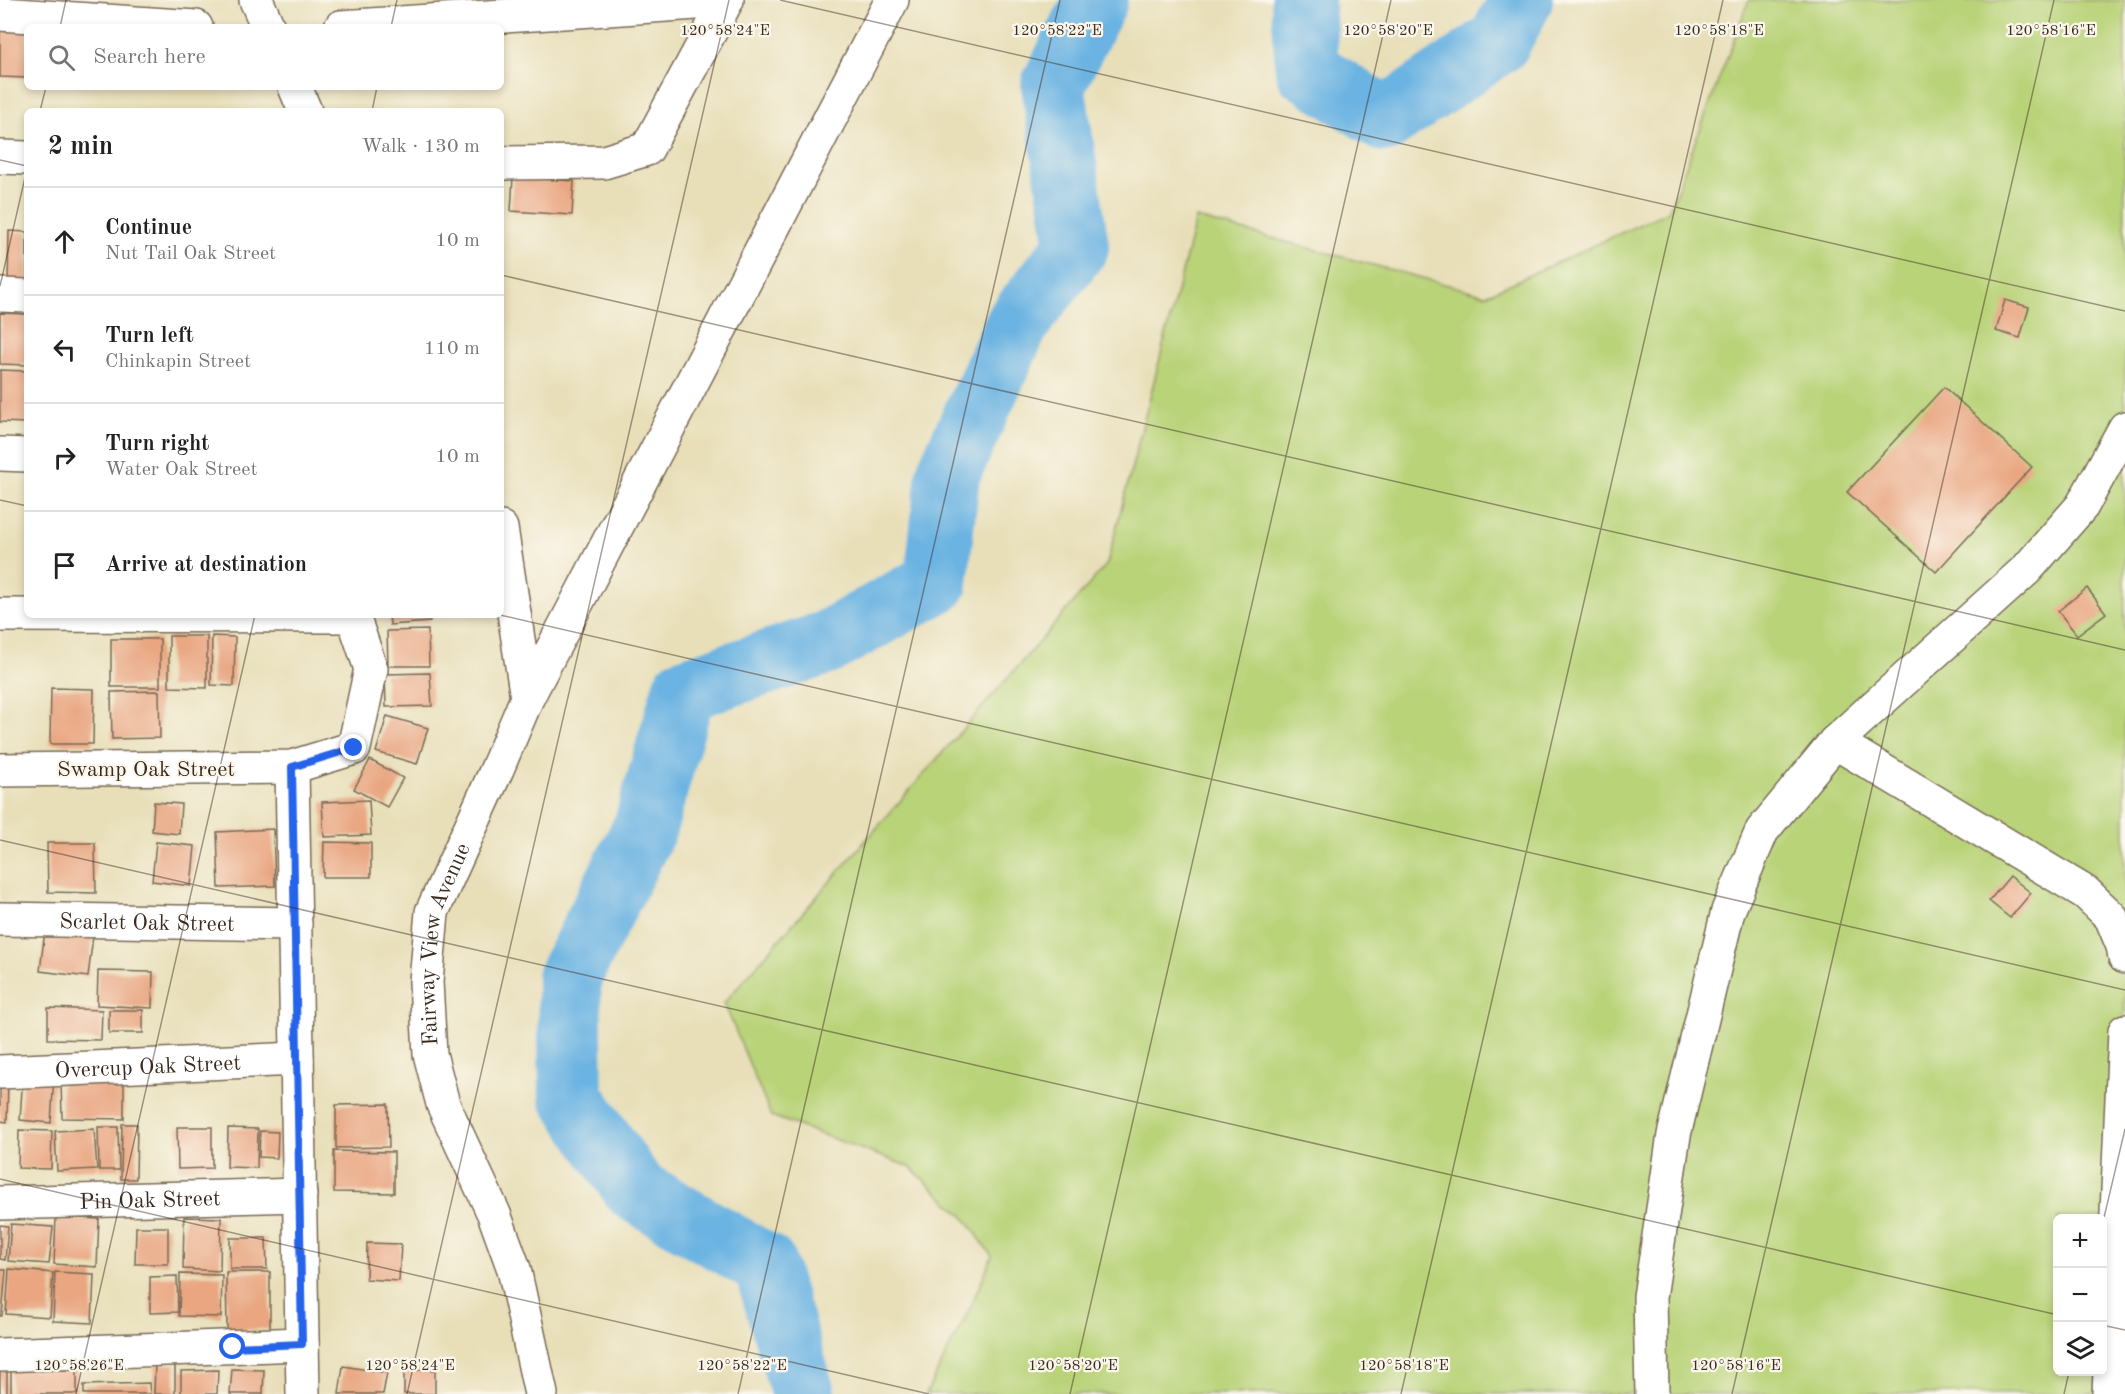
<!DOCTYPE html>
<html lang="en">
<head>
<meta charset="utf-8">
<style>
	body { margin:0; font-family:"Old Standard TT",serif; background:#f2f2f2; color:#222 }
	.controls { position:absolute; right:18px; bottom:18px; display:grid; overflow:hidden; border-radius:9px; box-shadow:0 3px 9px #0003 }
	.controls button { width:54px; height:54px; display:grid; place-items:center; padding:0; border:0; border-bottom:2px solid #e0e0e0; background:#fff; color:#222; font:30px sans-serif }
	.stop { position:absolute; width:18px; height:18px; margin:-14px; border:4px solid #2563eb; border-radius:50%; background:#fff }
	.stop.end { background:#2563eb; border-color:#fff; box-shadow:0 2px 6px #0008 }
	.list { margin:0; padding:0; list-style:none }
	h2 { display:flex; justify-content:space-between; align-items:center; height:78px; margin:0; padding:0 24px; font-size:26px }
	h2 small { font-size:20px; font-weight:400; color:#767676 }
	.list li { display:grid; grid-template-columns:39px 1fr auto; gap:18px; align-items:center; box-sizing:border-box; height:108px; padding:0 24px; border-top:2px solid #e0e0e0 }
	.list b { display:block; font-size:22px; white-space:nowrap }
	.list p { margin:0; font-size:20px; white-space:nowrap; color:#767676 }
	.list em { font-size:20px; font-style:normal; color:#767676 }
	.icon { flex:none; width:33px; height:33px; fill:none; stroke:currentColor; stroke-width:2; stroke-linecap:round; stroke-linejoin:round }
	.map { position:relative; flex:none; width:2125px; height:1394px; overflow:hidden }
	.search { position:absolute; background:#fff; box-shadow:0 3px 9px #0003; left:24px; top:24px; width:480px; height:66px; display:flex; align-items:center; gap:15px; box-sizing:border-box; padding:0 21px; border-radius:9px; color:#767676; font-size:22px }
	.panel { position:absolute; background:#fff; box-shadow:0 3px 9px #0003; left:24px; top:108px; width:480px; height:510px; border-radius:9px }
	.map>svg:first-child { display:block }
</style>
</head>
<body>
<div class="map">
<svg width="2125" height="1394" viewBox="0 0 2125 1394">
	<rect width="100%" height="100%" fill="#fbf7ec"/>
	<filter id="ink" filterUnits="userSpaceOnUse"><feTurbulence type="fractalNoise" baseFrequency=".0167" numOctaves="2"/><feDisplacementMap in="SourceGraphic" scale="12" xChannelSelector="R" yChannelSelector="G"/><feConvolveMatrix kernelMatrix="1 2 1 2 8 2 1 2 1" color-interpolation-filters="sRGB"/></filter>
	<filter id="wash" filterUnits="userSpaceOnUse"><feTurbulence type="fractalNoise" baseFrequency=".008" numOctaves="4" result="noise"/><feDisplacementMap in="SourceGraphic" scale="24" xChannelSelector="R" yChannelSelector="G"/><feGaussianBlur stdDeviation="1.35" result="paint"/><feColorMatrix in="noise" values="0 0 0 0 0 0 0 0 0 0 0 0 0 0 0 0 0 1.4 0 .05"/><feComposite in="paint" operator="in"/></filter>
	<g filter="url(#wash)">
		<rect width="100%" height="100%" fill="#e8dfb9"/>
		<path fill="#b9d379" stroke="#7a7e4c" stroke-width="1.5" fill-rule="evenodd" d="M 1749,0 L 2125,0 L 2125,1394 L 926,1394 L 970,1308 L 992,1256 L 965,1218 L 910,1167 L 771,1116 L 724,1003 L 1107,564 L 1196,218 L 1486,295 L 1669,211 ZM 2058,1218 L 2102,1218 L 2102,1372 L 2058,1372 Z"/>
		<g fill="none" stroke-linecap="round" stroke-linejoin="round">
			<g stroke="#6bb3e2" stroke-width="64">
				<polyline points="1303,0 1307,70 1385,120 1499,42 1521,0"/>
				<polyline points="803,1394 765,1265 635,1190 571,1096 569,978 645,827 684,690 826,643 936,582 948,474 1018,322 1077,246 1053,85 1096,0"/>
			</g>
		</g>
		<g id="blocks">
			<g fill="#e9a681">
				<polygon points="0,26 27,27 27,78 0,77"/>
				<polygon points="513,177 574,181 572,215 511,211"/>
				<polygon points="9,231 27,232 27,286 8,285"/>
				<polygon points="2005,300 2029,307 2020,338 1996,331"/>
				<polygon points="0,313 27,314 27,365 0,364"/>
				<polygon points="0,370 27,371 27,423 0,422"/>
				<polygon points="1944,387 2032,467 1936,572 1847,492"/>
				<polygon points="2087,588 2106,613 2077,635 2058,611"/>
				<polygon points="389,615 429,615 430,622 390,625"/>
				<polygon points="428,630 429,666 388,666 387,631"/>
				<polygon points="169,636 207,636 207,688 169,687"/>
				<polygon points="212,636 235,637 234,686 211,685"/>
				<rect x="111" y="639" width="49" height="48"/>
				<polygon points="430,673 432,706 386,707 385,674"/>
				<polygon points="51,688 94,689 93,744 50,744"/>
				<polygon points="159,691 160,738 112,739 111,692"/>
				<polygon points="387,716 428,728 417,764 376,752"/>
				<polygon points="370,760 403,778 387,807 354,789"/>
				<polygon points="369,800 371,835 324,837 322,802"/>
				<polygon points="154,802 181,804 179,834 152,831"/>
				<polygon points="273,829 275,886 219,888 217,832"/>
				<polygon points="156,842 195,846 191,886 152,881"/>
				<polygon points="324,842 371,843 371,877 323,877"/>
				<polygon points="47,843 95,843 96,893 48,892"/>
				<polygon points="2010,876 2031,893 2010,918 1989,901"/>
				<polygon points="45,930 93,936 88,977 40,971"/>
				<polygon points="98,971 153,972 152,1008 97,1005"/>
				<polygon points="48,1008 102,1010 101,1040 48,1039"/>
				<rect x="109" y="1010" width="34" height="23"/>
				<polygon points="23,1074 54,1076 51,1123 20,1120"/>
				<polygon points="0,1081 8,1081 7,1122 0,1121"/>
				<polygon points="61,1081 124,1081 124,1119 62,1118"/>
				<polygon points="388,1104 389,1147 336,1148 336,1105"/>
				<polygon points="122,1124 137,1124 136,1179 121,1179"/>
				<polygon points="98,1127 118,1127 119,1170 99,1170"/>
				<polygon points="177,1127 212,1127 212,1168 178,1169"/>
				<polygon points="228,1128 258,1129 257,1168 227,1167"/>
				<polygon points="94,1129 97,1169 57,1171 55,1131"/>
				<polygon points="19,1130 52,1131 51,1169 18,1168"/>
				<polygon points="260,1131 278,1132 277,1158 259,1157"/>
				<polygon points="334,1151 394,1152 394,1193 334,1192"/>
				<polygon points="56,1217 99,1219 97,1267 54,1264"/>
				<polygon points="184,1217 221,1218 220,1271 183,1269"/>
				<polygon points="11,1224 53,1227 49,1264 8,1261"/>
				<polygon points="0,1225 8,1226 5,1260 0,1259"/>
				<polygon points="136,1227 168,1227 168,1264 135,1264"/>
				<polygon points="230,1238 266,1238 267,1269 230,1269"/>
				<polygon points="367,1243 401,1244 399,1281 366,1279"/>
				<polygon points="9,1269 53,1273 50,1317 6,1314"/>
				<polygon points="0,1270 6,1270 2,1316 0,1316"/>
				<polygon points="55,1272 94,1274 92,1323 53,1321"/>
				<polygon points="226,1272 270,1272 270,1329 227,1330"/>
				<polygon points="180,1274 222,1275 221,1317 179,1316"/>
				<polygon points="177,1276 178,1312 150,1313 150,1277"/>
				<polygon points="155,1364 175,1364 175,1394 154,1394"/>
				<polygon points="343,1366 387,1373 383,1394 339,1394"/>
				<rect x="0" y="1369" width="7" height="25"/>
				<polygon points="11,1369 77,1370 77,1394 11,1394"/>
				<polygon points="232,1369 264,1370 263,1394 230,1394"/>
				<polygon points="218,1370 217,1394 181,1394 181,1371"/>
				<rect x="404" y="1370" width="31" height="24"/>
				<polygon points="149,1383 150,1394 84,1394 84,1385"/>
			</g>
		</g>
	</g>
	<g filter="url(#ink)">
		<use href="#blocks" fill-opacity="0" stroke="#786954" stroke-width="1.5"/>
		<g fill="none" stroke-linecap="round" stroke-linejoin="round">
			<defs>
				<g id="minor">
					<polyline points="256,0 268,27"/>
					<polyline points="0,14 196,27"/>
					<polyline points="341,27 726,1"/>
					<polyline points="295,87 305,111"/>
					<polyline points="0,157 27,158"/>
					<polyline points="501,163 604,162 647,149 727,0"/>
					<polyline points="0,295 27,296"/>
					<polyline points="0,454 27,455"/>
					<polyline points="501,528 527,698"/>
					<polyline points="0,615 353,616 371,669 354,748 292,767 0,770"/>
					<polyline points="1835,742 2086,893 2111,917 2123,946 2125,957"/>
					<polyline points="292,767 303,1394"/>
					<path id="s1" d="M 0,919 L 295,924"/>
					<path id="s2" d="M 0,1072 L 297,1059"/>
					<path id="s3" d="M 0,1203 L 300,1195"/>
					<polyline points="0,1355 302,1344"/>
					<path id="s4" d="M 541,1394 L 514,1269 L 494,1214 L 443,1104 L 430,1054 L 426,982 L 432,912 L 497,769 L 527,698 L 892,0"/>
					<polyline points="1652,1394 1650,1297 1674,1135 1728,911 1762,831 1835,742 2027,569 2082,506 2125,428"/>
					<polyline points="2109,1394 2125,1031"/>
				</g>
			</defs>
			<use href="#minor" stroke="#786954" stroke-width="36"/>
			<use href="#minor" stroke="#fff" stroke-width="33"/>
		</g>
	</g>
	<g fill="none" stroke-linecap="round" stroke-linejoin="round" filter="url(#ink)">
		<polyline stroke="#2563eb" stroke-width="8" points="233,1347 302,1344 292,767 354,748"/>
	</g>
	<path fill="none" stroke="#3b2a1e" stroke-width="1.5" stroke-opacity="0.45" d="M 780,0 L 2125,311M 60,27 L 66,0M 391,27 L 397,0M 40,111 L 46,87M 372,111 L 377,87M 0,160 L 27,166M 501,275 L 2125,650M 0,286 L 27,169M 0,500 L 27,506M 500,615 L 2125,990M 0,840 L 2058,1315M 0,1179 L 929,1394M 2102,1226 L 2125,1129M 2102,1325 L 2125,1330M 76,1394 L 255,615M 407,1394 L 729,0M 738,1394 L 1060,0M 1070,1394 L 1391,0M 1401,1394 L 1723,0M 1732,1394 L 2054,0M 2064,1394 L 2069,1372"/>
	<g text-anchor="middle" stroke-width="4.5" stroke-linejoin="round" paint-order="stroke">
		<g font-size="22" fill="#3b2a1e" stroke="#fbf7ec">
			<text x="146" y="776">Swamp Oak Street</text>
			<text dy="8" stroke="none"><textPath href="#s1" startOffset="147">Scarlet Oak Street</textPath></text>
			<text dy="8" stroke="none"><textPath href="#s4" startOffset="472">Fairway View Avenue</textPath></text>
			<text dy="8" stroke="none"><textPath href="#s2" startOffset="148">Overcup Oak Street</textPath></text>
			<text dy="8" stroke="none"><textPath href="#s3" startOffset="150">Pin Oak Street</textPath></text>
		</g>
	</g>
	<g font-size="15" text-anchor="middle" fill="#3b2a1e" stroke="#fbf7ec" stroke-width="4.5" stroke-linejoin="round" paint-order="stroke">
		<text x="725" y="35">120°58'24"E</text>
		<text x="1057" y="35">120°58'22"E</text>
		<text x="1388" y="35">120°58'20"E</text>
		<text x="1719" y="35">120°58'18"E</text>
		<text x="2051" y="35">120°58'16"E</text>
		<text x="79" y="1370">120°58'26"E</text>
		<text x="410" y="1370">120°58'24"E</text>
		<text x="742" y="1370">120°58'22"E</text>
		<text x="1073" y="1370">120°58'20"E</text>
		<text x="1404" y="1370">120°58'18"E</text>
		<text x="1736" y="1370">120°58'16"E</text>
	</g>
</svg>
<div class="controls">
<button>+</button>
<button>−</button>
<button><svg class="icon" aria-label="layers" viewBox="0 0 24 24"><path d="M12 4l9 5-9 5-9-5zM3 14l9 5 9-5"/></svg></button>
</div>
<div class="stop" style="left:233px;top:1347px"></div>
<div class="stop end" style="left:354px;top:748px"></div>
<div class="search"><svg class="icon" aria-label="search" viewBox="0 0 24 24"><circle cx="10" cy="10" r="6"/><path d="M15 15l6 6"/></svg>Search here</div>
<section class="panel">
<h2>2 min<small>Walk · 130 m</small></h2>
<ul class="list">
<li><svg class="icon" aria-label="ahead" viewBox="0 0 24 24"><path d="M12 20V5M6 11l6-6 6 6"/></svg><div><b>Continue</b><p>Nut Tail Oak Street</p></div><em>10 m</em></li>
<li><svg class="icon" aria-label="left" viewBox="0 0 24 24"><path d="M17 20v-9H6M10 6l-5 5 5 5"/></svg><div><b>Turn left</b><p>Chinkapin Street</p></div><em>110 m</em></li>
<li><svg class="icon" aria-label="right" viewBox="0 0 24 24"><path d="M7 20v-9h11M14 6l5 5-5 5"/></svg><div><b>Turn right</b><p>Water Oak Street</p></div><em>10 m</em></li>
<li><svg class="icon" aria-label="arrive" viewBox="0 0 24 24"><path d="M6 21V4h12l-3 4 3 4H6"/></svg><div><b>Arrive at destination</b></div></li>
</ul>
</section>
</div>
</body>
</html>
